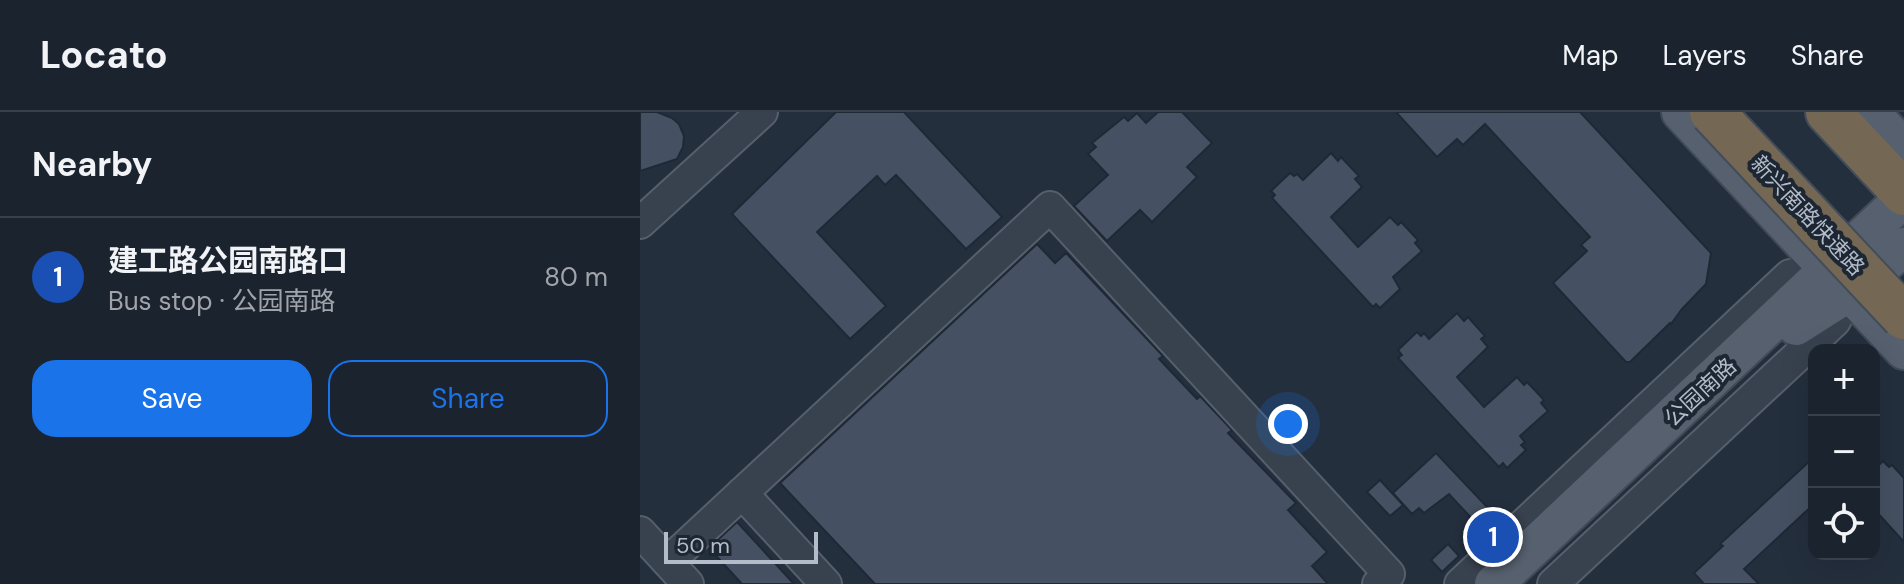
<!DOCTYPE html>
<html lang="en">
<head>
<meta charset="utf-8">
<style>
	body { margin:0; font-family:"DM Sans","Noto Sans SC",sans-serif; background:#242b36; color:#f1f3f6 }
	.controls { position:absolute; right:24px; bottom:24px; display:grid; overflow:hidden; border-radius:16px; box-shadow:0 8px 32px #0002 }
	.controls button { width:72px; height:72px; display:grid; place-items:center; padding:0; border:0; border-bottom:2px solid #39404a; background:#1b232e; color:#f1f3f6; font:40px sans-serif }
	.scale { position:absolute; left:24px; bottom:20px; width:154px; box-sizing:border-box; padding-left:8px; border:4px solid #b4bcc9; border-top:0; font-size:22px; line-height:28px; white-space:nowrap; color:#b4bcc9; -webkit-text-stroke:6px #1d2633; paint-order:stroke }
	.you { position:absolute; left:648px; top:312px; width:28px; height:28px; margin:-20px; border:6px solid #fff; border-radius:50%; background:#1a73e8; box-shadow:0 0 0 12px #1a73e833 }
	.badge { display:grid; place-items:center; width:52px; height:52px; border-radius:50%; background:#1a73e8; color:#fff; font-size:26px; font-weight:700 }
	.pin { position:absolute; translate:-50% -50%; border:4px solid #fff; box-shadow:0 2px 8px #0006 }
	.list { margin:0; padding:0; list-style:none }
	h2 { display:flex; justify-content:space-between; align-items:center; height:104px; margin:0; padding:0 32px; font-size:34px }
	h2 small { font-size:26px; font-weight:400; color:#a0a4aa }
	.list li { display:grid; grid-template-columns:52px 1fr auto; gap:24px; align-items:center; box-sizing:border-box; height:120px; padding:0 32px; border-top:2px solid #39404a }
	.list b { display:block; font-size:30px; white-space:nowrap }
	.list p { margin:0; font-size:26px; white-space:nowrap; color:#a0a4aa }
	.list em { font-size:26px; font-style:normal; color:#a0a4aa }
	.actions { display:flex; gap:16px; padding:24px 32px }
	.actions a { flex:1; padding:18px 0; border:2px solid #1a73e8; border-radius:24px; text-align:center; font-size:28px; color:#1a73e8 }
	.actions .main { background:#1a73e8; color:#fff }
	.icon { flex:none; width:44px; height:44px; fill:none; stroke:currentColor; stroke-width:2; stroke-linecap:round; stroke-linejoin:round }
	.map { position:relative; flex:none; width:1264px; height:472px; overflow:hidden }
	header { display:flex; align-items:center; gap:48px; box-sizing:border-box; height:112px; padding:0 40px; background:#1b232e; border-bottom:2px solid #39404a }
	header strong { font-size:38px }
	nav { display:flex; gap:44px; margin-inline-start:auto; font-size:28px }
	main { display:flex }
	aside { flex:1; background:#1b232e }
	.map>svg:first-child { display:block }
</style>
</head>
<body>
<header>
<strong>Locato</strong>
<nav><a>Map</a><a>Layers</a><a>Share</a></nav>
</header>
<main>
<aside>
<h2>Nearby<small></small></h2>
<ul class="list">
<li><span class="badge" style="background:#1a4fb4">1</span><div><b>建工路公园南路口</b><p>Bus stop · 公园南路</p></div><em>80 m</em></li>
</ul>
<div class="actions"><a class="main">Save</a><a>Share</a></div>
</aside>
<div class="map">
<svg width="1264" height="472" viewBox="0 0 1264 472">
	<rect width="100%" height="100%" fill="#242f3e"/>
	<g fill="#455162" stroke="#1f2835" stroke-width="2">
		<polygon points="0,0 17,0 32,6 39,12 44,24 43,35 37,47 0,59"/>
		<polygon points="196,0 264,0 362,105 326,137 256,63 245,73 237,64 177,120 246,194 210,227 92,102"/>
		<polygon points="518,0 542,0 572,31 547,55 557,65 512,110 500,98 467,129 434,94 468,63 448,42 456,35 452,31 484,5 488,9 497,1 506,11"/>
		<polygon points="756,0 940,0 1071,141 1066,172 1042,197 1031,212 1030,211 990,250 986,250 913,171 947,139 941,133 950,125 845,12 823,33 817,27 797,45"/>
		<polygon points="691,41 698,49 701,45 719,64 715,67 722,75 691,105 718,135 750,105 758,113 761,110 778,128 775,131 782,139 753,165 760,177 740,196 736,192 733,195 632,86 635,83 631,79 650,61 654,64 657,62 663,68"/>
		<polygon points="397,132 415,151 426,141 523,244 519,247 557,287 560,284 592,318 588,321 656,391 648,398 687,440 672,454 688,472 235,472 140,371"/>
		<polygon points="817,201 824,209 828,205 845,224 841,227 848,235 817,265 844,295 877,265 884,273 887,270 904,288 901,291 908,299 880,324 885,330 881,333 886,338 867,356 863,351 859,355 758,246 762,243 758,238 777,220 781,224 784,221 789,227"/>
		<polygon points="796,341 848,396 834,409 809,382 784,401 779,396 772,402 753,381"/>
		<polygon points="1174,345 1174,392 1104,457 1119,472 1064,472 1054,461 1083,434 1080,432"/>
		<polygon points="1243,349 1249,355 1252,353 1264,366 1264,430 1234,397 1234,358"/>
		<polygon points="740,368 763,393 750,404 727,380"/>
		<polygon points="97,410 154,472 102,472 69,436"/>
		<polygon points="808,432 819,444 802,460 791,448"/>
	</g>
	<g fill="none" stroke-linecap="round" stroke-linejoin="round">
		<defs>
			<g id="minor">
				<polyline points="0,111 122,0"/>
				<polyline points="102,381 186,472"/>
				<polyline points="0,420 48,472"/>
				<polyline points="28,450 410,95 749,462 738,472"/>
				<polyline points="820,472 1150,163 1191,158"/>
				<polyline points="913,472 1195,209 1208,184"/>
			</g>
			<g id="major">
				<polyline points="1041,0 1264,238"/>
				<polyline points="1230,0 1264,37"/>
				<polyline points="1156,214 1211,179 1264,135"/>
				<polyline points="854,472 1264,86"/>
			</g>
			<polyline id="highway" points="1188,0 1264,81"/>
		</defs>
		<use href="#minor" stroke="#565f6c" stroke-width="34"/>
		<use href="#major" stroke="#414a57" stroke-width="42"/>
		<use href="#highway" stroke="#434c59" stroke-width="48"/>
		<use href="#minor" stroke="#38414e" stroke-width="30"/>
		<use href="#major" stroke="#56606e" stroke-width="38"/>
		<use href="#highway" stroke="#746855" stroke-width="44"/>
		<defs>
			<polyline id="highway-bridge" points="1072,0 1264,205"/>
		</defs>
		<use href="#highway-bridge" stroke="#434c59" stroke-width="48" stroke-linecap="butt"/>
		<use href="#highway-bridge" stroke="#746855" stroke-width="44"/>
	</g>
	<g text-anchor="middle" stroke-width="8" stroke-linejoin="round" paint-order="stroke">
		<g font-size="22" fill="#b4bcc9" stroke="#1d2633">
			<text transform="translate(1168 103) rotate(47)" y="8">新兴南路快速路</text>
			<text transform="translate(1060 280) rotate(-43)" y="8">公园南路</text>
		</g>
	</g>
</svg>
<div class="controls">
<button>+</button>
<button>−</button>
<button><svg class="icon" aria-label="locate" viewBox="0 0 24 24"><circle cx="12" cy="12" r="6"/><path d="M12 2v4M12 18v4M2 12h4M18 12h4"/></svg></button>
</div>
<div class="scale">50 m</div>
<div class="you"></div>
<div class="pin badge" style="left:853px;top:425px;background:#1a4fb4">1</div>
</div>
</main>
</body>
</html>
